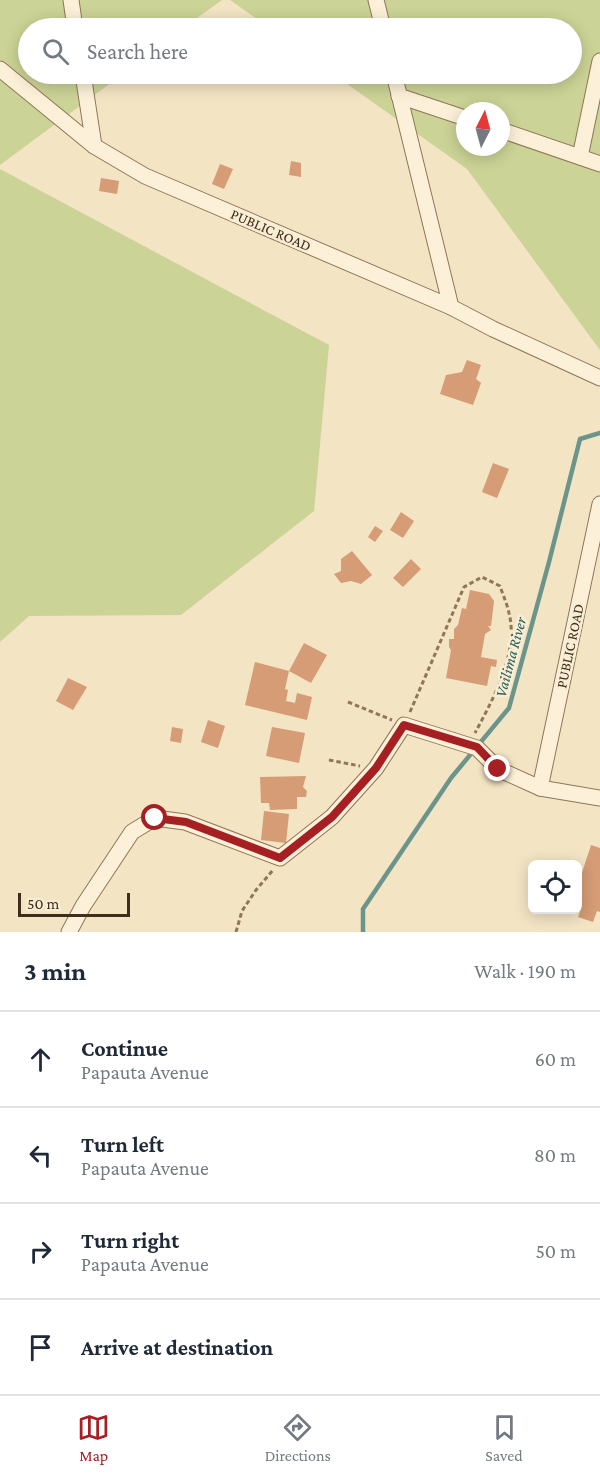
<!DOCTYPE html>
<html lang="en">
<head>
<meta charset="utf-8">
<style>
	body { margin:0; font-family:"Crimson Pro",serif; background:#f6f6f7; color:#1f2937 }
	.controls { position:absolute; right:18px; bottom:18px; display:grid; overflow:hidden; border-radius:9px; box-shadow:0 3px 15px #0003 }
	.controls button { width:54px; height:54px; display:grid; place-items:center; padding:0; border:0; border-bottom:2px solid #e0e1e3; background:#fff; color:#1f2937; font:30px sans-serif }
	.compass { position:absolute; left:456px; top:102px; width:54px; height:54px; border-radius:50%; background:#fff; box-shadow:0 3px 15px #0003; rotate:6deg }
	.scale { position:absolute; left:18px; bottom:15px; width:112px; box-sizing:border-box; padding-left:6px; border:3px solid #3f2d1d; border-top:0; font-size:16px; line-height:21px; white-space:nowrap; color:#3f2d1d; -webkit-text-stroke:4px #f9eed4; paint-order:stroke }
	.stop { position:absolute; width:18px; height:18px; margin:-14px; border:4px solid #a62023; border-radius:50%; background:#fff }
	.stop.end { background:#a62023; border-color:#fff; box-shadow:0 2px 6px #0008 }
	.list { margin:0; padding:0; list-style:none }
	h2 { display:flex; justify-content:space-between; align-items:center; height:78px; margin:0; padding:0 24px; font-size:26px }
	h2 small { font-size:20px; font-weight:400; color:#747a83 }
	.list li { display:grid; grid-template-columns:39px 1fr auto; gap:18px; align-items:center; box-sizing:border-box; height:96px; padding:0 24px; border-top:2px solid #e0e1e3 }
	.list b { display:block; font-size:22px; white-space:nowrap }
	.list p { margin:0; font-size:20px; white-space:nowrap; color:#747a83 }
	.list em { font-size:20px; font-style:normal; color:#747a83 }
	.icon { flex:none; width:33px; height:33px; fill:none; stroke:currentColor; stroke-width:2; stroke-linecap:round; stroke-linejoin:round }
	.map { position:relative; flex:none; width:600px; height:932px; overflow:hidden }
	.search { position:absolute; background:#fff; box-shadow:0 3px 15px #0003; left:18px; right:18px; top:18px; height:66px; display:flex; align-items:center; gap:15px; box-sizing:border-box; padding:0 21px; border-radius:33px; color:#747a83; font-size:22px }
	.sheet { height:462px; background:#fff }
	nav { display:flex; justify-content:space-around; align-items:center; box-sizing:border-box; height:84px; border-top:2px solid #e0e1e3; background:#fff; font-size:16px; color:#747a83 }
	nav a { display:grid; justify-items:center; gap:3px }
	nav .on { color:#a62023 }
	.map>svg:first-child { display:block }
</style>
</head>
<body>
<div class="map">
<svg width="600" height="932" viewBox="0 0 600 932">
	<rect width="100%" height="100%" fill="#f3e4c4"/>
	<g fill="#ccd396" fill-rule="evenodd">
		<polygon points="0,0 222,0 183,28 28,28 28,74 123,74 0,165"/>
		<path d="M 230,0 L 600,0 L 600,350 L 467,169 L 333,74 L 572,74 L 572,28 L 270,28 ZM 465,111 L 501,111 L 501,147 L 465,147 Z"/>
		<polygon points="0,169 329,345 314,511 181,615 29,616 0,642"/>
	</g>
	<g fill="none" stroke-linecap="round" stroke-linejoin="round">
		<polyline stroke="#6b958b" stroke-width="4.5" points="363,932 363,909 451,778 509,708 549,562 580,439 600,433"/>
	</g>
	<g fill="#d59c75">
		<polygon points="291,161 301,163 301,177 289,175"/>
		<polygon points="220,164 233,169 224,189 212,184"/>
		<polygon points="101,178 119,181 117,194 99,191"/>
		<polygon points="467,360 481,365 476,379 481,383 473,405 440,394 446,375 462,372"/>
		<polygon points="493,463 509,469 497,498 482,492"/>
		<polygon points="401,512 414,521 403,538 390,530"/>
		<polygon points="375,526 383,531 375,542 368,537"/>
		<polygon points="352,551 372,575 361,584 351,581 341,583 334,574 341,571 341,559"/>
		<polygon points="411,559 421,569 403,587 393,578"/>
		<polygon points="470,590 489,594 494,601 491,626 488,626 491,630 485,634 481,657 497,660 496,667 491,666 487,686 446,678 451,650 449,647 449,639 454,639 454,629 458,625 462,608 466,609"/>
		<polygon points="304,643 327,655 311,683 289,671 285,689 288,690 286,701 295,703 297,693 312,697 307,720 245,705 255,662 289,671"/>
		<polygon points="68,678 87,687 73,710 56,701"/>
		<polygon points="208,720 225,726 218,748 201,742"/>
		<polygon points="172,727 183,729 181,743 170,741"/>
		<polygon points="272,727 305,733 299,763 266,756"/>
		<polygon points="306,776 303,787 307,791 306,797 297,797 297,809 270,810 269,803 261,803 260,777"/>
		<polygon points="264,811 289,814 286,843 261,840"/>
		<polygon points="591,845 600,848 600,912 597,911 593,922 578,917 581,909 578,907 578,885"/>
	</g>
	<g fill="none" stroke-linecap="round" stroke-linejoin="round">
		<defs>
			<g id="minor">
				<polyline points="71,0 75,28"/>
				<polyline points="376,0 383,28"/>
				<polyline points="0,69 94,146 145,176 451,307 493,329 600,378"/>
				<polyline points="83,74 94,146"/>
				<polyline points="394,74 451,307"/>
				<polyline points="399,96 465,118"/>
				<polyline points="501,130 600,164"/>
				<polyline points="580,157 600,61"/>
				<polyline points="540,788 600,504"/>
				<polyline points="69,932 83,906 132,832 155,818 185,822 280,858 332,817 376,768 404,725 477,748 498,769 540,788 600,798"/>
			</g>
		</defs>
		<use href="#minor" stroke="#907558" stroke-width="17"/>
		<g stroke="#907558" stroke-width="3" stroke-dasharray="4.5 3" stroke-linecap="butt">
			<polyline points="348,702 392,720"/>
			<path d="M 410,712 L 464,587 L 482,577 L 500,586 C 503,595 507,604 509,613 C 519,653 493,699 475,733"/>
			<polyline points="329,760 360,766"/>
			<polyline points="236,932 242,911 256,890 273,870"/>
		</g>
		<use href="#minor" stroke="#fcf1d8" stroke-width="15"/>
	</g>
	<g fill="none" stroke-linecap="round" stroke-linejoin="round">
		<polyline stroke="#a62023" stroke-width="8" points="155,818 186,822 280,858 332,817 376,768 404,725 477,747 498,769"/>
	</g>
	<g text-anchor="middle" stroke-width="5" stroke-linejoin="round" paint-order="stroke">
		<g font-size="15" fill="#3f2d1d" stroke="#f9eed4">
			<text transform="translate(271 230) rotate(23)" y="5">PUBLIC ROAD</text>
			<text transform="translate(570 646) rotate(-78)" y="5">PUBLIC ROAD</text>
		</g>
		<g font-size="16" font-style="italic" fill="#2b605c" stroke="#f9eed4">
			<text transform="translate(510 657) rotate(-75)" y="6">Vailima River</text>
		</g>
	</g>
</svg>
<div class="controls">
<button><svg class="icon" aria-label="locate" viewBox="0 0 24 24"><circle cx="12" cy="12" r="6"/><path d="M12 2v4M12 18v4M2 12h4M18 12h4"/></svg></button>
</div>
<svg class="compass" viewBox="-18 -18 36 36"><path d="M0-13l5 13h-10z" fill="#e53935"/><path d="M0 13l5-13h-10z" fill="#747a83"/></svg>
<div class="scale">50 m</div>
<div class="stop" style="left:155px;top:818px"></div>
<div class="stop end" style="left:498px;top:769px"></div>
<div class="search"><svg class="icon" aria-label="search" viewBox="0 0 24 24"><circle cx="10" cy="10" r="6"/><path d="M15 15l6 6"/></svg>Search here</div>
</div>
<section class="sheet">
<h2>3 min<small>Walk · 190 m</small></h2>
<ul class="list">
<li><svg class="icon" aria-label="ahead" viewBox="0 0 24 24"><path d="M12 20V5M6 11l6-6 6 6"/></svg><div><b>Continue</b><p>Papauta Avenue</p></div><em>60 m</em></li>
<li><svg class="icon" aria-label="left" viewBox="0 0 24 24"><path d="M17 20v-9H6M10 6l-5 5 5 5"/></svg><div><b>Turn left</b><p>Papauta Avenue</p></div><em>80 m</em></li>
<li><svg class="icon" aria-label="right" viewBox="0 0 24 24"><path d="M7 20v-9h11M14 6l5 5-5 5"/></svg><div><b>Turn right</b><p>Papauta Avenue</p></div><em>50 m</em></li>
<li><svg class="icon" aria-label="arrive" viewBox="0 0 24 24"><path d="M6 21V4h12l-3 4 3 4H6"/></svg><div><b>Arrive at destination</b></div></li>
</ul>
</section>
<nav>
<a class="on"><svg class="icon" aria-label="map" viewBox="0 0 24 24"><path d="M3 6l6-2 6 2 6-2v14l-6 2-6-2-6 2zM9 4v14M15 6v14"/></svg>Map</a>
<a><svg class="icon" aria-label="directions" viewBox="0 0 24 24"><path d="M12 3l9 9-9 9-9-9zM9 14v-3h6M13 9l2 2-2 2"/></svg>Directions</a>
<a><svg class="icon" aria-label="saved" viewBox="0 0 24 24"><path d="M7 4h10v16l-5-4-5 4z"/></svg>Saved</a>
</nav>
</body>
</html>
